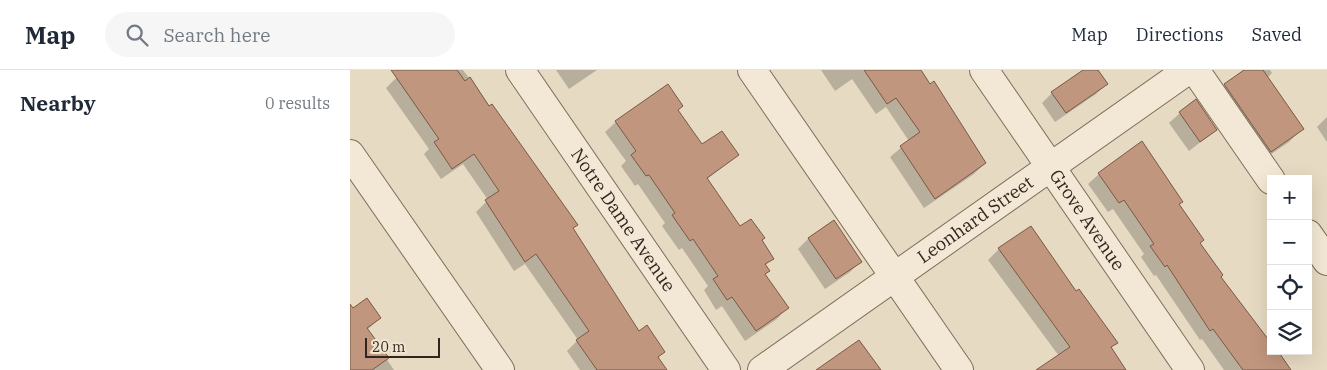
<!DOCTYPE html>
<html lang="en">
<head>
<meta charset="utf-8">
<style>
	body { margin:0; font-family:"IBM Plex Serif",serif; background:#f6f6f7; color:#1f2937 }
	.controls { position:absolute; right:15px; bottom:15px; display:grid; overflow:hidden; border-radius:0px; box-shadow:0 5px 20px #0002 }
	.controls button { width:45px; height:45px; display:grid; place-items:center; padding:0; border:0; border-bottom:1px solid #e0e1e3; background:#fff; color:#1f2937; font:25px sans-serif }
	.scale { position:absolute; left:15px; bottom:12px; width:75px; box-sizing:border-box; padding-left:5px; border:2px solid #31261e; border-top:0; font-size:14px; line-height:18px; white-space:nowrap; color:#31261e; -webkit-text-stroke:4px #f0e5d1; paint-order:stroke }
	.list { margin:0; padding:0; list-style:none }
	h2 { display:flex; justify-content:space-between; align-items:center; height:65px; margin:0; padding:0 20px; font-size:21px }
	h2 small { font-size:16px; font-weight:400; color:#747a83 }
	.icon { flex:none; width:28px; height:28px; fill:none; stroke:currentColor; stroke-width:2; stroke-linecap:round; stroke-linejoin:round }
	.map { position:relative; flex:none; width:977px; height:300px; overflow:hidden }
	header { display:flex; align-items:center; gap:30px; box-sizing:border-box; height:70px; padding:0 25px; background:#fff; border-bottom:1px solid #e0e1e3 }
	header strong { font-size:24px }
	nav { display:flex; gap:28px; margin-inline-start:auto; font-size:18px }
	.search { width:350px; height:45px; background:#f6f6f7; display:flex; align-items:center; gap:12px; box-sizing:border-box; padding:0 18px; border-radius:28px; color:#747a83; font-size:19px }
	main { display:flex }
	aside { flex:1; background:#fff }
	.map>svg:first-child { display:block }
</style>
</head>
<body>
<header>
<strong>Map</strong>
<div class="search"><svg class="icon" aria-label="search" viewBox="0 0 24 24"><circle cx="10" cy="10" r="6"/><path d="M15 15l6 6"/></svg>Search here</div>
<nav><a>Map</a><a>Directions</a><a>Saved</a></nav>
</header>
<main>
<aside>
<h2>Nearby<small>0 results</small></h2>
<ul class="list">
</ul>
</aside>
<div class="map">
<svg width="977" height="300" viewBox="0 0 977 300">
	<rect width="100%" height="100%" fill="#e7dac3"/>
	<g fill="#0003">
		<polygon points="45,0 113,0 227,154 222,159 289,262 314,282 307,288 315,300 230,300 217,281 228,270 175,194 164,201 126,142 138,130 113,94 91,109 74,84 79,79 36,18 49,5"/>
		<polygon points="206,0 247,0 219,19"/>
		<polygon points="471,0 569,0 635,93 624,104 574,138 540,87 559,71 536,37 526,44 502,9 485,21"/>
		<polygon points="736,0 746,0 756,14 746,24 705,52 692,33 702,23"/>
		<polygon points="896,0 920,0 922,3 917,8 953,58 939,72 907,94 861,28 875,15"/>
		<polygon points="327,40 352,76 387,85 356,110 390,158 410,170 422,188 415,196 419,201 414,205 437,238 427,249 395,271 372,236 366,240 354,220 358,216 332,178 329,180 312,156 315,153 288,114 285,116 271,96 276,91 255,62 266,52"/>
		<polygon points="830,43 866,60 839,81 819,53"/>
		<polygon points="977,47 977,72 967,57"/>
		<polygon points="749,104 828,135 849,173 897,247 921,281 939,300 874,300 852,269 850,270 806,205 804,206 791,187 794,184 763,139 758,142 738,114"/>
		<polygon points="484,152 511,191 500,202 475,219 448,179 458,169"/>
		<polygon points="681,157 726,223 766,273 760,279 775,300 694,300 709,286 638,190 649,179"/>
		<polygon points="0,234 3,239 30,248 17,260 44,300 0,300"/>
	</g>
	<g fill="#c0967e" stroke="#7b5845">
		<polygon points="41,0 107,0 115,11 120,7 139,36 142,34 228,155 223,158 289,261 297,255 315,282 308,287 317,300 247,300 226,270 239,261 186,184 175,192 135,130 149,121 124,84 102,99 84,72 89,69"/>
		<polygon points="514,0 571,0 580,14 584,11 636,93 585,129 550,76 570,62 546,28 537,34"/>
		<polygon points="733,0 748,0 758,14 716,43 701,22"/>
		<polygon points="894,0 913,0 954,59 921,82 874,14"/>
		<polygon points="318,14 333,36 328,40 352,74 372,61 389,85 357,108 390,156 401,149 415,168 412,170 424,189 415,194 420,201 415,204 439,238 406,261 382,227 377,230 363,209 368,206 343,169 340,171 322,145 325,143 299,105 296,106 281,85 286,81 265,51"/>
		<polygon points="846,29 867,60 850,72 829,42"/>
		<polygon points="792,71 833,132 829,134 854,170 850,173 873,205 871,207 921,273 921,281 928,281 941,300 893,300 863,259 860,261 817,195 815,197 800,176 804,174 774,130 769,133 748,103"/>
		<polygon points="484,150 512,192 486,209 458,168"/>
		<polygon points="681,156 726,221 729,219 768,273 761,277 776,300 686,300 720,277 648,178"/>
		<polygon points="17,228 31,248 17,258 39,288 22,300 0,300 0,234 3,238"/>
		<polygon points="509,270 531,300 466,300"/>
	</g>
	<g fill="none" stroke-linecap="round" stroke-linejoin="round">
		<defs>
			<g id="minor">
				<path id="s1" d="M 170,0 L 376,300"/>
				<polyline points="402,0 609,300"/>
				<path id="s2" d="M 634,0 L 840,300"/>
				<polyline points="845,0 921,110"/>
				<polyline points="0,84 150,300"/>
				<polyline points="958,164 977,191"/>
				<path id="s3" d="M 412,300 L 838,0"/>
			</g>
		</defs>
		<use href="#minor" stroke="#7f6d5c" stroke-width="30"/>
		<use href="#minor" stroke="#f3e8d5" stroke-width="28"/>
	</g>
	<g text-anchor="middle" stroke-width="4" stroke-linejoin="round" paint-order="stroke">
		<g font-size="18" fill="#31261e" stroke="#f0e5d1">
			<text dy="6" stroke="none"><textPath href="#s1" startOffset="182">Notre Dame Avenue</textPath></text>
			<text dy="6" stroke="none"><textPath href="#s2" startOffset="182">Grove Avenue</textPath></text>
			<text dy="6" stroke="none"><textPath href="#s3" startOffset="261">Leonhard Street</textPath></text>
		</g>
	</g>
</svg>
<div class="controls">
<button>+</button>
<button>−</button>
<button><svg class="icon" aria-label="locate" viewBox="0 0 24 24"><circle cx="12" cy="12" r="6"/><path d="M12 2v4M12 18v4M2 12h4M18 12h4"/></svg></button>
<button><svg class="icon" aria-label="layers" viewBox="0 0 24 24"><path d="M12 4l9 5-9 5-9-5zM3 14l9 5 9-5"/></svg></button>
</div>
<div class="scale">20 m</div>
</div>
</main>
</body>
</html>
